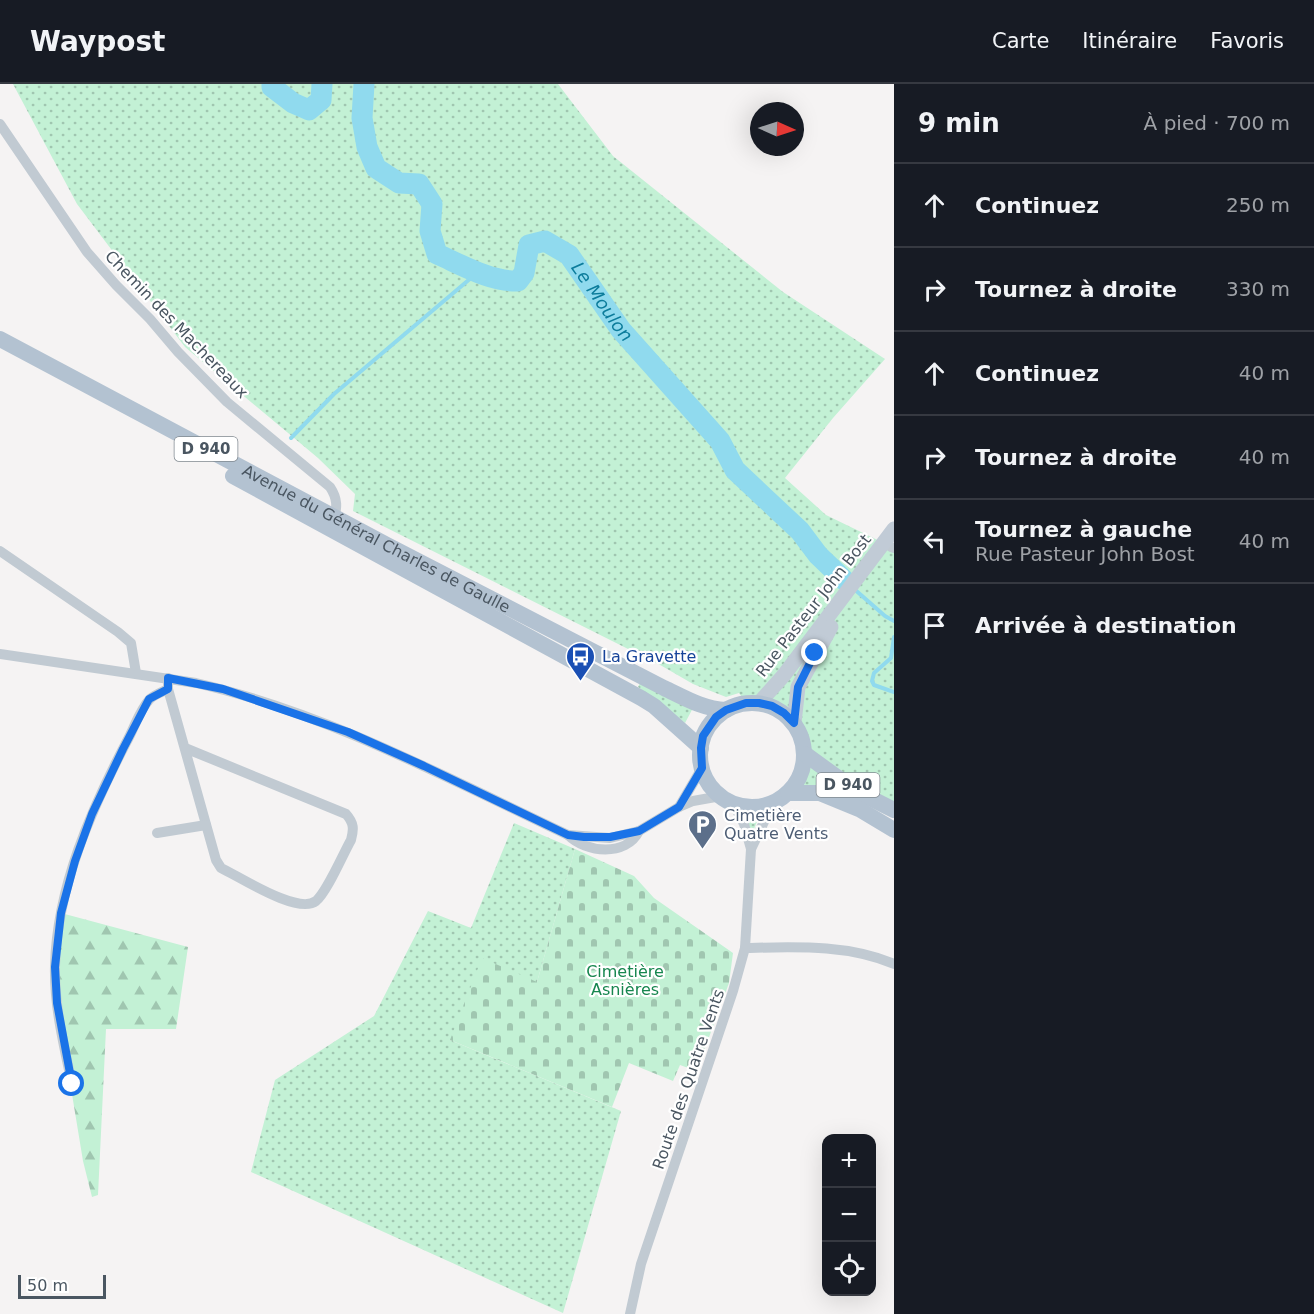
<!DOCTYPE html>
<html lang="fr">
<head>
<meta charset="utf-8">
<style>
	body { margin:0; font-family:"DejaVu Sans",sans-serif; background:#20242c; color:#f1f3f6 }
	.controls { position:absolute; right:18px; bottom:18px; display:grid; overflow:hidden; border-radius:12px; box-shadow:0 6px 24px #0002 }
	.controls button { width:54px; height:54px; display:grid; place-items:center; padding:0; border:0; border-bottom:2px solid #363941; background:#171b24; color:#f1f3f6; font:30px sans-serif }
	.compass { position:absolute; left:750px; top:18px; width:54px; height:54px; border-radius:50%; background:#171b24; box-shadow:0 6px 24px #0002; rotate:93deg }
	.scale { position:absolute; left:18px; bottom:15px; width:88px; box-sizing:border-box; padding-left:6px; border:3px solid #4a5661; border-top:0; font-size:16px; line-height:21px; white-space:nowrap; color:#4a5661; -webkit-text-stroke:4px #fff; paint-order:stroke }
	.stop { position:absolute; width:18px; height:18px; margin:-14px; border:4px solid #1a73e8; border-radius:50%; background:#fff }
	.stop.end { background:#1a73e8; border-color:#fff; box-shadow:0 2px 6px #0008 }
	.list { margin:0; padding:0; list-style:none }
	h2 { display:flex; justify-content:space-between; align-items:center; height:78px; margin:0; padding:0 24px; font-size:26px }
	h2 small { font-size:20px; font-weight:400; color:#9ea1a6 }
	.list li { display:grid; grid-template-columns:39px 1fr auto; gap:18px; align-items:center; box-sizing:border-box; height:84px; padding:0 24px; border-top:2px solid #363941 }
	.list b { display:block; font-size:22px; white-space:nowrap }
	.list p { margin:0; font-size:20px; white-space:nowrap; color:#9ea1a6 }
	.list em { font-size:20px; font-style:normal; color:#9ea1a6 }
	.icon { flex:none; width:33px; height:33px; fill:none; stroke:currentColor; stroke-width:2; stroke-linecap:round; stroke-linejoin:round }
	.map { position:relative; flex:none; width:894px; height:1230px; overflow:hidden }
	header { display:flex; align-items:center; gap:36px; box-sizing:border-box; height:84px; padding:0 30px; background:#171b24; border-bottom:2px solid #363941 }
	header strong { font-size:28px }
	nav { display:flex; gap:33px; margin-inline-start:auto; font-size:21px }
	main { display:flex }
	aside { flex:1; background:#171b24 }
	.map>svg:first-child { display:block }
</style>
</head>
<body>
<header>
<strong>Waypost</strong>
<nav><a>Carte</a><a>Itinéraire</a><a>Favoris</a></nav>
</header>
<main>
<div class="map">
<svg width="894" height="1230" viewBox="0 0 894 1230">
	<defs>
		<pattern id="grass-dots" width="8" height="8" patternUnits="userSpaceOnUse" patternTransform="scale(1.5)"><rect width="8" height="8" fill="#c3f1d5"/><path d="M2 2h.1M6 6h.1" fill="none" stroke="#a0c6b0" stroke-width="1.8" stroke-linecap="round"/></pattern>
		<pattern id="forest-firs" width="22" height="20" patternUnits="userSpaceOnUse" patternTransform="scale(1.5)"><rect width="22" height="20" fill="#c3f1d5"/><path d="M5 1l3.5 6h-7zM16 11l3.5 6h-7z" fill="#a0c6b0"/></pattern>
		<pattern id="cemetery-stones" width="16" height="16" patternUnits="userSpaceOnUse" patternTransform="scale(1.5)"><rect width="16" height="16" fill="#c3f1d5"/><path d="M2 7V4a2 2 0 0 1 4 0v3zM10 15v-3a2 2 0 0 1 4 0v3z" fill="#a0c6b0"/></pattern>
	</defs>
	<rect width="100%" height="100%" fill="#f5f3f3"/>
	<g fill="url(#grass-dots)">
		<polygon points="13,0 558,0 613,72 783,208 885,275 833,334 785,394 826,431 894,464 894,726 805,670 802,648 784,629 772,622 759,619 746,619 739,609 726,613 693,600 662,582 353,427 355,410 318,374 185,263 77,120"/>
		<polygon points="640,599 693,624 685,639 638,603"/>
		<polygon points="810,681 859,719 801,702"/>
		<polygon points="745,730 760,730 752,750"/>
		<polygon points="514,739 575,765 537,898 450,956 621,1027 563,1229 251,1088 275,996 374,932 428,827 471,844"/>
	</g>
	<polygon fill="url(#forest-firs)" points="61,829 188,863 176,945 106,945 98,1111 92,1113 83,1077 57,919"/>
	<polygon fill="url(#cemetery-stones)" points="575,765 634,792 654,814 733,869 729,899 698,983 691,985 680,981 673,997 629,979 612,1023 450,956 482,874 537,898"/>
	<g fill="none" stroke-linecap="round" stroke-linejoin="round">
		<g stroke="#90daee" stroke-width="4">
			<polyline points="291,354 334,310 471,194 475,187"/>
			<polyline points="853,504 885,532 894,537"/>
			<polyline points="894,553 891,574 874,589 872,597 874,601 894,608"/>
		</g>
		<g stroke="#90daee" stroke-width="21">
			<polyline points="272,0 272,3 293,19 309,26 321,16 322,0"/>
			<path id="s1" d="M 364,0 L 362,34 L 367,63 L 376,84 L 399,99 L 419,100 L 432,120 L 430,147 L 437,170 C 462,181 491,198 518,197 L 524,189 L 529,161 L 545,157 L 569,171 L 621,246 L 720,357 L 735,386 L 800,447 L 818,471 L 844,496"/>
		</g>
		<g stroke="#c1cad2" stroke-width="10">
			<path d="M 0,40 L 87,168 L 116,201 L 150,235 L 178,268 L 227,318 L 330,403 C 338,415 337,423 334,437"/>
			<polyline points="891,463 894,464"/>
			<polyline points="0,467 118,548 131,559 136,589"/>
			<path d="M 0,570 L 196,599 C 327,629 447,694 568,751 C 586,769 626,773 639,747"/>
			<path d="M 168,594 L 168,605 L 216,776 L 221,784 C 240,793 298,831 316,817 C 327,808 343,770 351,756 C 354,745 354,739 346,730 L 185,664"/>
			<polyline points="679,723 702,684"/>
			<polyline points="157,749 206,741"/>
			<polyline points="634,750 679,723 693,717 721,712"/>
			<polyline points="568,751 610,754 639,747"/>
			<polyline points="751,765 773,719"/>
			<path d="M 745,864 C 795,863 847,860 894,880"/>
			<path d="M 72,1000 C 64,962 54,922 55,882 C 57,803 91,726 127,657 C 134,645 139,627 149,616 C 153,611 162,608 168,605"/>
			<polyline points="630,1230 641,1180 733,907 745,864 751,765 744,740 733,719"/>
		</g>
		<g stroke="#c1cbd6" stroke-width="15">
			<polyline points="759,619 784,591 894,445"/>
			<polyline points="794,639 798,603 831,543"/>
		</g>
		<g stroke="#b3c2d1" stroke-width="16">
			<path id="s2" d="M 0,255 L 387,461 L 664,604 C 685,614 703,625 726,626"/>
			<polyline points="233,392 641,614 654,622 701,664"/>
			<circle cx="752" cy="671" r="52"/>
			<polyline points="805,670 856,707 894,726"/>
			<polyline points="788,709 820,709 859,725 894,746"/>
		</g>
	</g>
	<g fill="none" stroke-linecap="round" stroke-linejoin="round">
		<polyline stroke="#1a73e8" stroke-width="8" points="72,1000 57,919 55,883 61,829 75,777 92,730 123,665 149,615 168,605 168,594 223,605 348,648 424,682 568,751 584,753 610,753 639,747 679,723 702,684 701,664 703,652 716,633 726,626 746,619 759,619 772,622 784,629 794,639 798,603 815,569"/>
	</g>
	<defs>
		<symbol id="bus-pin" viewBox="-11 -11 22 30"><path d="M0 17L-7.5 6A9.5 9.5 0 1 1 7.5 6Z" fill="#1a4fb4" stroke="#fff"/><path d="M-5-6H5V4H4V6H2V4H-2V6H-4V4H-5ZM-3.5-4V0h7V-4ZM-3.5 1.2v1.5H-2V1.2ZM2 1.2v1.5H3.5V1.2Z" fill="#fff"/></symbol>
		<symbol id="parking-pin" viewBox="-11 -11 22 30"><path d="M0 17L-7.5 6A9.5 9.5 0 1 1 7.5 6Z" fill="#5c6f8a" stroke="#fff"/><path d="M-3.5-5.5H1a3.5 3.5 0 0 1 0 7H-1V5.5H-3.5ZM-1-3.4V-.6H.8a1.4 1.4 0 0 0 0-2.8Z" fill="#fff"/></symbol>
	</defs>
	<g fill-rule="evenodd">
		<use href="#bus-pin" x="564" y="556" width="33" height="45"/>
		<use href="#parking-pin" x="686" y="724" width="33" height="45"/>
	</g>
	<g text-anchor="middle" stroke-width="4.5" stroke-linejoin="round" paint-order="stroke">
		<g fill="#fff" stroke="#808990" stroke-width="1.5">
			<rect x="174.5" y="353" width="63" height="24" rx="4.5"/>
			<rect x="816.5" y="689" width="63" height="24" rx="4.5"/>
		</g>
		<g font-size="15" font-weight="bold" fill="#4a5661">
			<text x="206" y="370">D 940</text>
			<text x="848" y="706">D 940</text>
		</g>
		<g font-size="16" fill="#4a5661" stroke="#fff">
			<text transform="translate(177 240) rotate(46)" y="6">Chemin des Machereaux</text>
			<text dy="6" stroke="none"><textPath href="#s2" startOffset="426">Avenue du Général Charles de Gaulle</textPath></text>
			<text transform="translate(813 521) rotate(-52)" y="6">Rue Pasteur John Bost</text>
			<text transform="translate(688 995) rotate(-71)" y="6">Route des Quatre Vents</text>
		</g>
		<g font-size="16" fill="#164399" stroke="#fff" text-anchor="start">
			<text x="602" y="578">La Gravette</text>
		</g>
		<g font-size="16" fill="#4e5e75" stroke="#fff" text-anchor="start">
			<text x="724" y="737">Cimetière<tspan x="724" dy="18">Quatre Vents</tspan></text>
		</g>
		<g font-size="16" fill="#17864f" stroke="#fff">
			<text x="625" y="893">Cimetière<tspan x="625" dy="18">Asnières</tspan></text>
		</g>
		<g font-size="18" font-style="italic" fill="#0c7c9b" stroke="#fff">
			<text dy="6" stroke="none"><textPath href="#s1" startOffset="435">Le Moulon</textPath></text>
		</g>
	</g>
</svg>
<div class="controls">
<button>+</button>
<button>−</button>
<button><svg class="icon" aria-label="locate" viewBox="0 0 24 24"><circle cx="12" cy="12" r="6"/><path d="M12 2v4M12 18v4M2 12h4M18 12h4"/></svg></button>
</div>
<svg class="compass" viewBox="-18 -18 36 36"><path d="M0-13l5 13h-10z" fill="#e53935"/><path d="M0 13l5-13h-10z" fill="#9ea1a6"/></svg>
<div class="scale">50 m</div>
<div class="stop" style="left:72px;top:1000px"></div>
<div class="stop end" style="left:815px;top:569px"></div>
</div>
<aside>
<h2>9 min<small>À pied · 700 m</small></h2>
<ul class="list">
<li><svg class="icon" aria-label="ahead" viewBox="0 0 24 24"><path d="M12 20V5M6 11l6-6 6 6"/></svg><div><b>Continuez</b></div><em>250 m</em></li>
<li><svg class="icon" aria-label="right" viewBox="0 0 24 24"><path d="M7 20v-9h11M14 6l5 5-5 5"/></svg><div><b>Tournez à droite</b></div><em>330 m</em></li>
<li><svg class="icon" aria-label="ahead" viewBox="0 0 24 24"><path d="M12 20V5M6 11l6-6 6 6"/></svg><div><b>Continuez</b></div><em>40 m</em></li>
<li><svg class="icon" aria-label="right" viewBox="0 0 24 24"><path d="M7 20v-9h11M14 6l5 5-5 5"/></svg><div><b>Tournez à droite</b></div><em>40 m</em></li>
<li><svg class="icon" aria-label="left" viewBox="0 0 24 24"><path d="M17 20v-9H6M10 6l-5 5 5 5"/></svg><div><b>Tournez à gauche</b><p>Rue Pasteur John Bost</p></div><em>40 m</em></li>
<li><svg class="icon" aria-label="arrive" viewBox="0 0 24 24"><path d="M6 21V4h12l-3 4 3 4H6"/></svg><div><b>Arrivée à destination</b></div></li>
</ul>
</aside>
</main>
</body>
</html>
